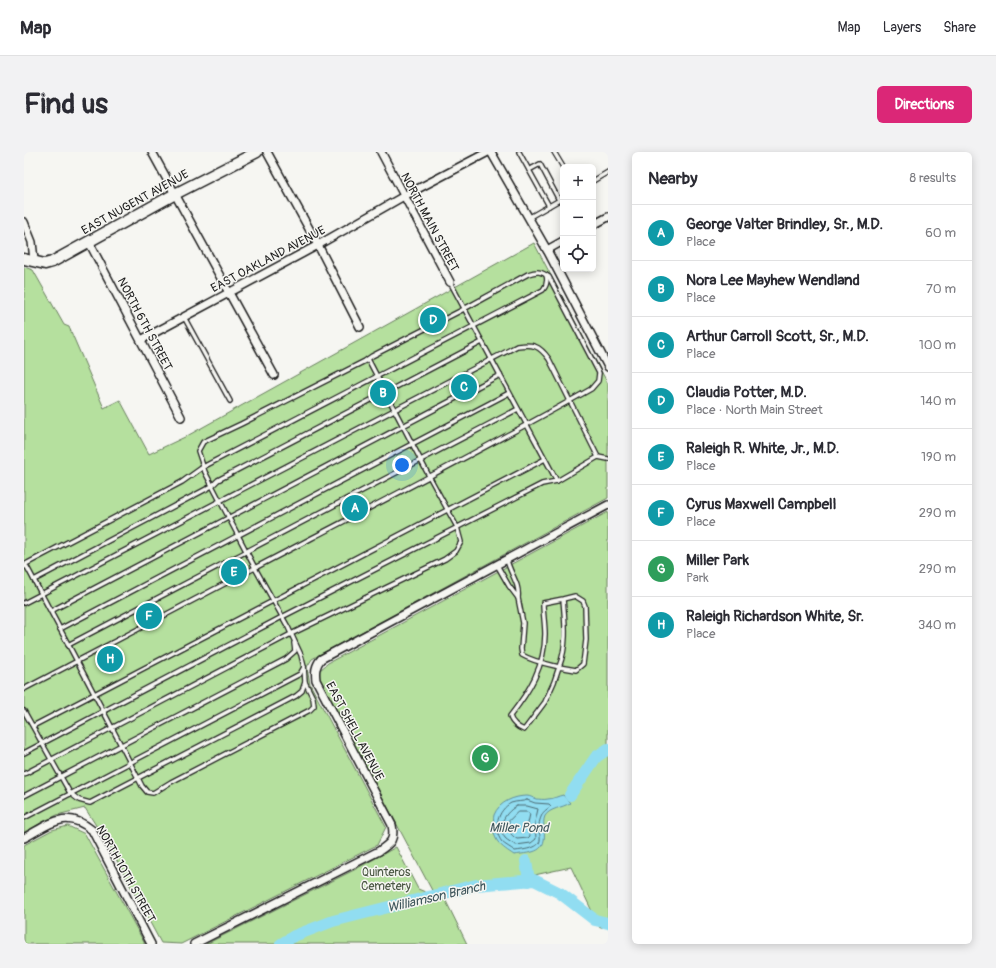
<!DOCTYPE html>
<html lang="en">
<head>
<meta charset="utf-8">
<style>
	body { margin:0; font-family:Pangolin,sans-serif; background:#f2f2f3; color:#2b2b33 }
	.controls { position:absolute; right:12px; top:12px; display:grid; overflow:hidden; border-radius:6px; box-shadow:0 2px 10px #0003 }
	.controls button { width:36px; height:36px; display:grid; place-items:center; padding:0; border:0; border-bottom:1px solid #e1e1e2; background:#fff; color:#2b2b33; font:20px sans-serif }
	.you { position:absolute; left:378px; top:313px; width:14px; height:14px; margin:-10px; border:3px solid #fff; border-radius:50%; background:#1a73e8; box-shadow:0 0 0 6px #1a73e833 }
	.badge { display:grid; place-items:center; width:26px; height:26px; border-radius:50%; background:#db2777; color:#fff; font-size:13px; font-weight:700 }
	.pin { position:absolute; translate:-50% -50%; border:2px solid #fff; box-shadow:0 1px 4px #0006 }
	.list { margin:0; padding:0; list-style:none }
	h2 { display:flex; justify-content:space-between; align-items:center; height:52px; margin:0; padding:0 16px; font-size:17px }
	h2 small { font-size:13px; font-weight:400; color:#7c7c81 }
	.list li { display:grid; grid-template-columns:26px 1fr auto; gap:12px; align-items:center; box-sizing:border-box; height:56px; padding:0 16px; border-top:1px solid #e1e1e2 }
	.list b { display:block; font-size:15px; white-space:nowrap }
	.list p { margin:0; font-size:13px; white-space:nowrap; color:#7c7c81 }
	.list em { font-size:13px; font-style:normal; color:#7c7c81 }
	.icon { flex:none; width:22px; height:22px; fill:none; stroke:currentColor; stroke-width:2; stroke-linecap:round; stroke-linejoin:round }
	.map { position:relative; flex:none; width:584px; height:792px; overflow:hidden; border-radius:6px }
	header { display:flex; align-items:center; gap:24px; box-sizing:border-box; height:56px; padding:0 20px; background:#fff; border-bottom:1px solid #e1e1e2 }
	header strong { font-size:19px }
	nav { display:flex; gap:22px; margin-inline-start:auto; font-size:14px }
	.intro { display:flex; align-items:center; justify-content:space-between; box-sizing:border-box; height:96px; padding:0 24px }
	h1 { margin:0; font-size:28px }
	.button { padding:10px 18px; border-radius:6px; background:#db2777; color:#fff; font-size:14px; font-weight:700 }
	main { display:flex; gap:24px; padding:0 24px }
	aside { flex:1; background:#fff; border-radius:6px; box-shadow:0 2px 10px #0003 }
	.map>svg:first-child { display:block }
</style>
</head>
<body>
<header>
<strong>Map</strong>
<nav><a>Map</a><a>Layers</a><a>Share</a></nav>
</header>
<div class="intro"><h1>Find us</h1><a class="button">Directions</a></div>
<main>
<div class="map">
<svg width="584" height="792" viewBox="0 0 584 792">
	<rect width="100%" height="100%" fill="#f6f6f2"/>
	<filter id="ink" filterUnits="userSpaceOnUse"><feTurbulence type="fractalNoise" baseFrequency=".025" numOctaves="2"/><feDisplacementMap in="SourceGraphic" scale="8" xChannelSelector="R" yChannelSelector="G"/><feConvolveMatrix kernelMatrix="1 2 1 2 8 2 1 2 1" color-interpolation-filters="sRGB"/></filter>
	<g filter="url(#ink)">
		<g fill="#b5e09e" stroke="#687e5d">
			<polygon points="510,91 584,232 584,346 288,507 283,515 286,532 362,675 353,693 157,792 137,791 85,694 61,656 33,663 0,680 0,115 9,118 40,173 45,175 80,256 96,248 125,302 163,284"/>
			<polygon points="584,360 584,773 576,776 547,715 419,743 443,792 182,792 330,718 372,695 394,737 411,744 296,528 295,519 304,511"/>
			<polygon points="44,674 61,682 121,792 0,792 0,693 28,678"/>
		</g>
		<path fill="#91ddf1" stroke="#62909c" d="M 539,643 L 546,651 C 538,656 526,656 521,664 C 519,668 520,673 520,677 C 523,701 510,700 490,703 C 478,695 468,689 470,672 C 470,670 469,666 470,663 C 475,650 490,644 503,644 C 506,644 509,646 512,647 C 515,647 520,648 524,647 C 529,647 534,644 539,643 Z"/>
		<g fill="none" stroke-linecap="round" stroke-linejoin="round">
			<g stroke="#4b6971" stroke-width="1">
				<path d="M 503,648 L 511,651 L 525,652 L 527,654 C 524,657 519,659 518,663 C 507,684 533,694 491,699 C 487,696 481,693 478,690 C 468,677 474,658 487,651 C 493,649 498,650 503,648 Z"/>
				<path d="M 493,654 L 503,654 L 514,657 L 511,670 L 512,687 L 507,691 L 492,693 C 488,691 484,689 481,686 C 472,674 482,659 493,654 Z"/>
				<path d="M 494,660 L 503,660 L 506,662 L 504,671 L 506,684 L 504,686 L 493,687 C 485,682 484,678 485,669 Z"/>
			</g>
			<g stroke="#91ddf1" stroke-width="12">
				<polyline points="546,643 572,605 584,597"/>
				<polyline points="502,709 505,729"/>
				<polyline points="257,792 270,784 309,769 452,733 510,728 536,741 571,768 584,771"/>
			</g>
			<defs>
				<g id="lane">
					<polyline points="495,0 525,54"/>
					<polyline points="530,0 539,15"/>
					<polyline points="505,18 516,12 535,48"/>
					<polyline points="569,29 584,20"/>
					<polyline points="504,66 539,46"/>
					<polyline points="426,130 533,329"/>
					<polyline points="160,165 206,249"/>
					<path d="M 0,413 L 158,330 L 179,315 L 519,138 C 523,133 524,129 522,123"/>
					<path d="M 473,413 L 485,434 L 494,446 C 496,431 486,422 483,408"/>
					<path d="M 0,414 L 3,415 C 42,488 81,561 118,634 L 123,640 L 129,641 L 147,630 L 286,558 L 290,554 L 289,546 L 281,530 L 280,515 L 277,503 L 264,475 L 231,416 L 181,320 L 174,299 L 179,290 L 217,272 L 341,209 L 348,204 L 440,157 L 504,122 C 513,119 517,119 525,125 L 575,221 L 574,229 L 567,237 C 475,289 382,337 288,386 C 192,436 97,487 0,537"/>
					<polyline points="10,428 188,334 194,328 458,190"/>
					<path d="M 494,446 L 499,471 L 497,497 L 498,503 C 508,509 523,512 535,515 L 530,530 L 521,550 L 500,578 C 494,576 487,570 486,564 C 505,540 521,514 521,482 C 521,472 519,461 519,451 L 539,447 C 541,471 544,492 535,515 L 552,518 L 559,512 L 562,488 L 561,454 L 559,449 L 551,444 L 539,447"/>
					<path d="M 0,451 L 493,194 C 509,192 515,193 525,207 L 574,305"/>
					<polyline points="27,459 476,223"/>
					<polyline points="36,477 485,241"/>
					<polyline points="44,493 494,257"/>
					<polyline points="0,559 46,641 55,648 66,651 272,544 278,539 281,530"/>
					<polyline points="9,574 521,307"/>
					<polyline points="0,601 258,465 518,332 533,329 574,305 584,307"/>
					<polyline points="0,622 267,482 421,407 432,399 437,390 433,375 405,324 344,207"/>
					<polyline points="0,644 262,507 271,499 270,491"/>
					<polyline points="0,666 276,522 280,515"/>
				</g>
				<g id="street">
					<polyline points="128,0 250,223"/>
					<polyline points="243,0 294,93 336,175"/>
					<polyline points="357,0 426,130"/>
					<polyline points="467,0 523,98 584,215"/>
					<polyline points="0,70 8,90 10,108"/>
					<polyline points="569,73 584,65"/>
					<polyline points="65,90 157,265"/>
					<polyline points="523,98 539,89"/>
					<polyline points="117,188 294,93 380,44 464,0"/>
					<path d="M 0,686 C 26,672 42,656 68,678 L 127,792"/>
					<path d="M 170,792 L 355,699 C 367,691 371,688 368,673 L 292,528 C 291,520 291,514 297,507 L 584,353"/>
				</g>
				<polyline id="secondary" points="0,107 21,112 28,110 151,42 233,0"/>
			</defs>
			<use href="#lane" stroke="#1c1c1c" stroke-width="6"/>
			<use href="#street" stroke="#1c1c1c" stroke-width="10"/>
			<use href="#secondary" stroke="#1c1c1c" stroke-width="13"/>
			<use href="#lane" stroke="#f6f6f2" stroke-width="3.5"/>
			<use href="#street" stroke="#f6f6f2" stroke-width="7"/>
			<use href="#secondary" stroke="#f6f6f2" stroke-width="10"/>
		</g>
	</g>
	<g text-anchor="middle" stroke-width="3" stroke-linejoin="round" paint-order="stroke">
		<g font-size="12" fill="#1c1c1c" stroke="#f6f6f2">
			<text transform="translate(111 50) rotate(-29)" y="4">EAST NUGENT AVENUE</text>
			<text transform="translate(406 70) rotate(62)" y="4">NORTH MAIN STREET</text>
			<text transform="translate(244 107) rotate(-28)" y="4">EAST OAKLAND AVENUE</text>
			<text transform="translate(121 172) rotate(62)" y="4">NORTH 6TH STREET</text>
			<text transform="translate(331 579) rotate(62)" y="4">EAST SHELL AVENUE</text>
			<text transform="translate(102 722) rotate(61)" y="4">NORTH 10TH STREET</text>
		</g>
		<g font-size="12" fill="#4a5743" stroke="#f6f6f2">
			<text x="362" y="724">Quinteros<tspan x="362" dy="14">Cemetery</tspan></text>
		</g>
		<g font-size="13" font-style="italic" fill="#3f565c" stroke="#f6f6f2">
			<text x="495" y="680">Miller Pond</text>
			<text transform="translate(412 744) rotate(-13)" y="5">Williamson Branch</text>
		</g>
	</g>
</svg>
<div class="controls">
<button>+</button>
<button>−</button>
<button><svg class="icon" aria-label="locate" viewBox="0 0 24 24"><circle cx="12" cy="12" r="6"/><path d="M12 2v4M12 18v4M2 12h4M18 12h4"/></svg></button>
</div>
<div class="you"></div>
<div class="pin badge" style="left:331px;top:356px;background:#0f9aa8">A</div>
<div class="pin badge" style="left:359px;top:241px;background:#0f9aa8">B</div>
<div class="pin badge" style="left:440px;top:235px;background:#0f9aa8">C</div>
<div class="pin badge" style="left:409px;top:168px;background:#0f9aa8">D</div>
<div class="pin badge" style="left:210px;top:420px;background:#0f9aa8">E</div>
<div class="pin badge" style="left:125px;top:464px;background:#0f9aa8">F</div>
<div class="pin badge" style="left:461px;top:606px;background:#2e9e5b">G</div>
<div class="pin badge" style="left:86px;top:507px;background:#0f9aa8">H</div>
</div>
<aside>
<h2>Nearby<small>8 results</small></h2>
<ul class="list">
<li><span class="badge" style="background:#0f9aa8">A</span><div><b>George Valter Brindley, Sr., M.D.</b><p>Place</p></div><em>60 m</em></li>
<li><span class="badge" style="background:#0f9aa8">B</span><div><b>Nora Lee Mayhew Wendland</b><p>Place</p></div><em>70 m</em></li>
<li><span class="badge" style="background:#0f9aa8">C</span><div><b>Arthur Carroll Scott, Sr., M.D.</b><p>Place</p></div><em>100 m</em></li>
<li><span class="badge" style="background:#0f9aa8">D</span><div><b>Claudia Potter, M.D.</b><p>Place · North Main Street</p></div><em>140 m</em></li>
<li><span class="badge" style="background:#0f9aa8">E</span><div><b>Raleigh R. White, Jr., M.D.</b><p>Place</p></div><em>190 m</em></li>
<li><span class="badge" style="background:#0f9aa8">F</span><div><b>Cyrus Maxwell Campbell</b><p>Place</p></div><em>290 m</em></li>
<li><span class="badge" style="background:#2e9e5b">G</span><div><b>Miller Park</b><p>Park</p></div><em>290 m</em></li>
<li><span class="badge" style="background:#0f9aa8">H</span><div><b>Raleigh Richardson White, Sr.</b><p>Place</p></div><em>340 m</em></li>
</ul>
</aside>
</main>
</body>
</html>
